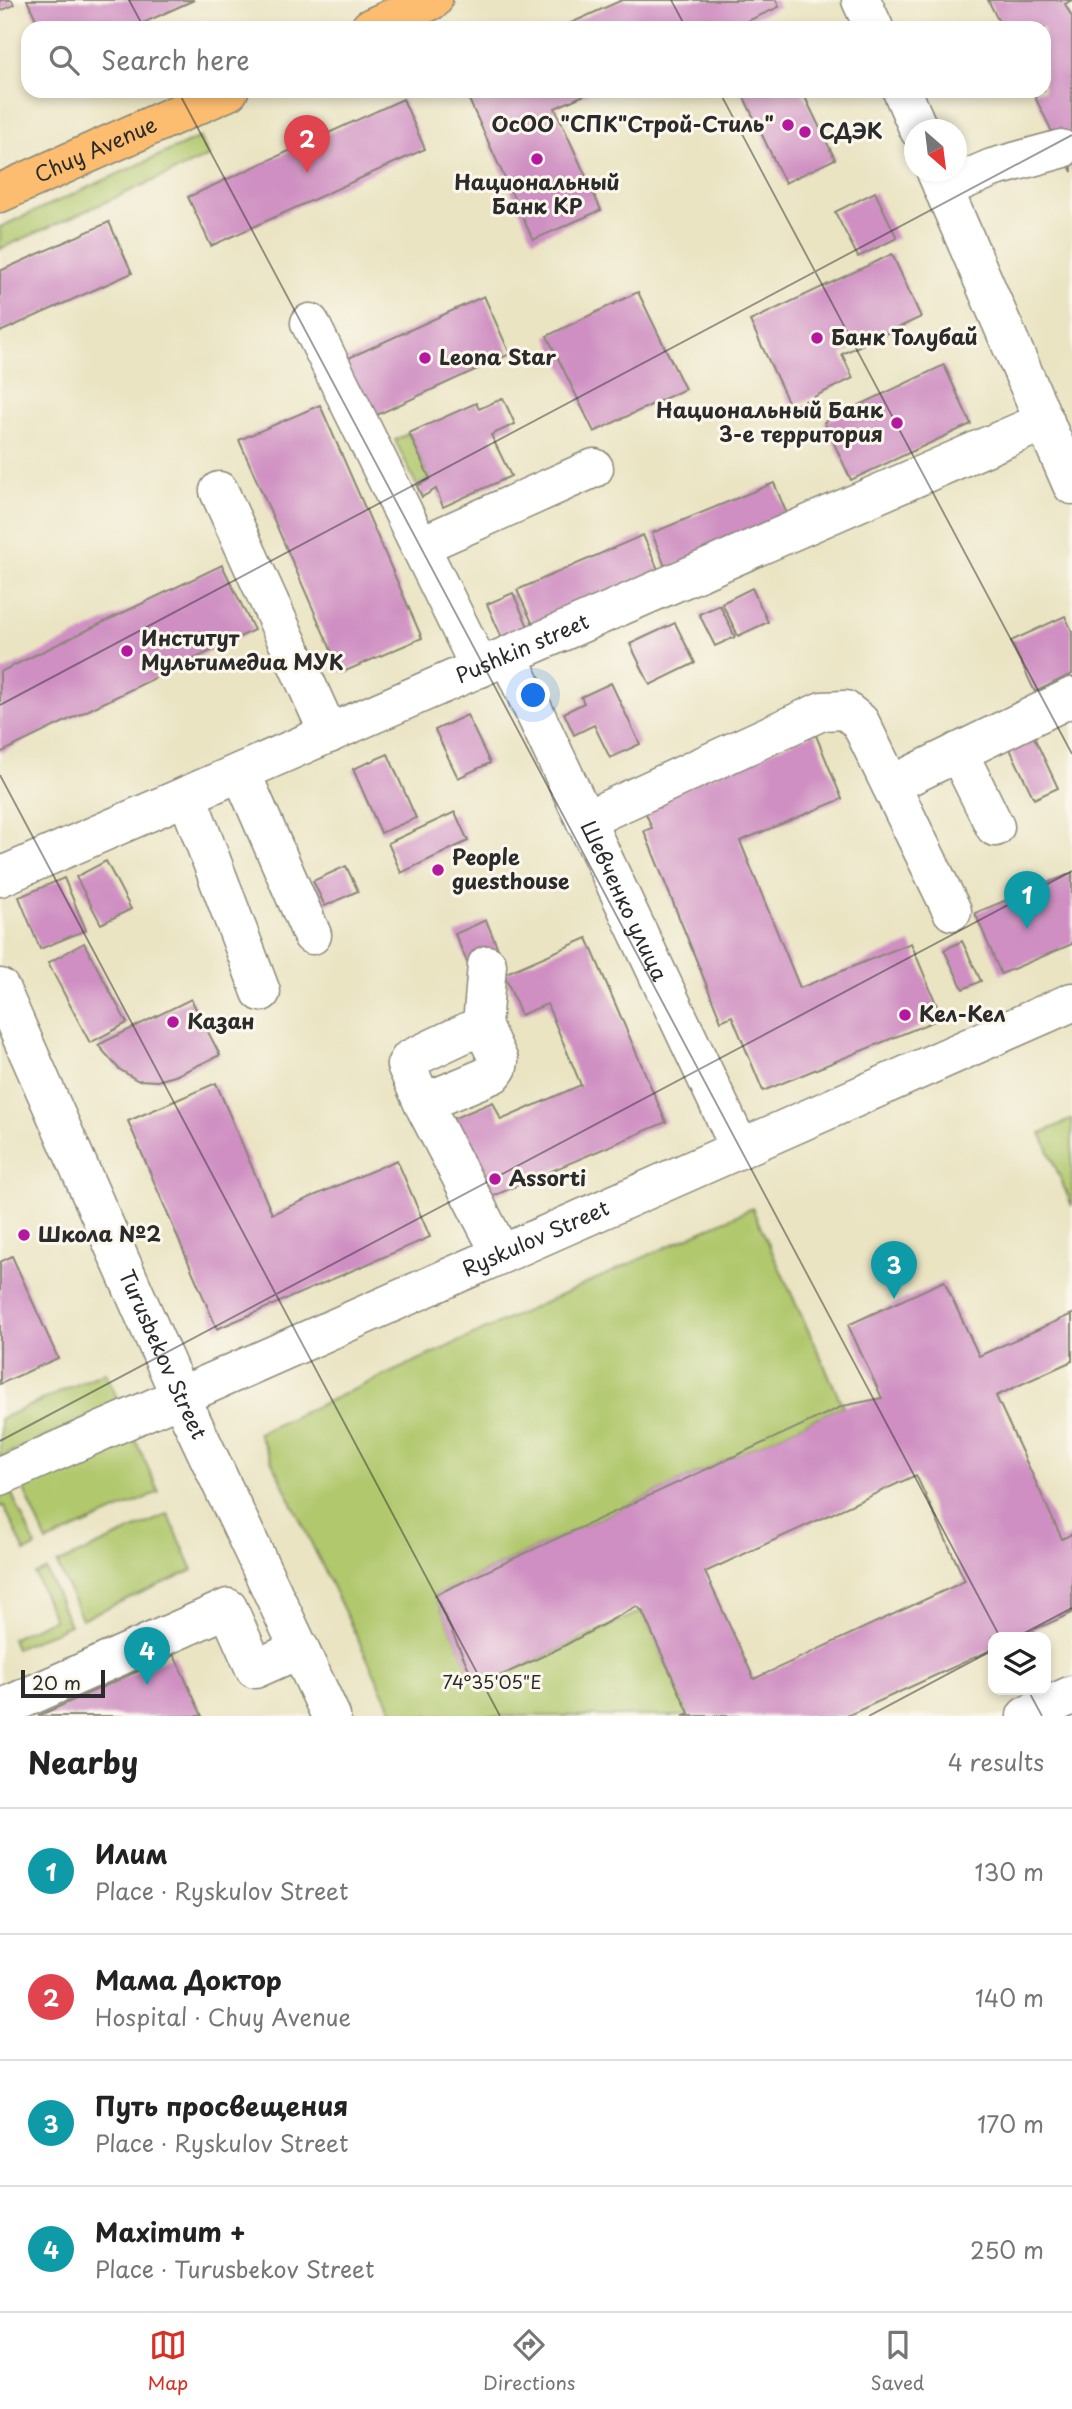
<!DOCTYPE html>
<html lang="en">
<head>
<meta charset="utf-8">
<style>
	body { margin:0; font-family:"Playpen Sans",sans-serif; background:#f2f2f2; color:#222 }
	.controls { position:absolute; right:21px; bottom:21px; display:grid; overflow:hidden; border-radius:14px; box-shadow:0 4px 10px #0003 }
	.controls button { width:63px; height:63px; display:grid; place-items:center; padding:0; border:0; border-bottom:2px solid #e0e0e0; background:#fff; color:#222; font:35px sans-serif }
	.compass { position:absolute; left:904px; top:119px; width:63px; height:63px; border-radius:50%; background:#fff; box-shadow:0 4px 10px #0003; rotate:152deg }
	.scale { position:absolute; left:21px; bottom:18px; width:84px; box-sizing:border-box; padding-left:7px; border:4px solid #2b2b2b; border-top:0; font-size:19px; line-height:24px; white-space:nowrap; color:#2b2b2b; -webkit-text-stroke:5px #fbf7ec; paint-order:stroke }
	.you { position:absolute; left:534px; top:696px; width:24px; height:24px; margin:-18px; border:5px solid #fff; border-radius:50%; background:#1a73e8; box-shadow:0 0 0 10px #1a73e833 }
	.badge { display:grid; place-items:center; width:46px; height:46px; border-radius:50%; background:#d93025; color:#fff; font-size:23px; font-weight:700 }
	.pin { position:absolute; translate:-50% -58px; filter:drop-shadow(0 2px 4px #0008) }
	.pin::after { content:''; position:absolute; top:37px; width:24px; height:21px; background:inherit; clip-path:polygon(0 0,100% 0,50% 100%) }
	.list { margin:0; padding:0; list-style:none }
	h2 { display:flex; justify-content:space-between; align-items:center; height:91px; margin:0; padding:0 28px; font-size:30px }
	h2 small { font-size:23px; font-weight:400; color:#767676 }
	.list li { display:grid; grid-template-columns:46px 1fr auto; gap:21px; align-items:center; box-sizing:border-box; height:126px; padding:0 28px; border-top:2px solid #e0e0e0 }
	.list b { display:block; font-size:26px; white-space:nowrap }
	.list p { margin:0; font-size:23px; white-space:nowrap; color:#767676 }
	.list em { font-size:23px; font-style:normal; color:#767676 }
	.icon { flex:none; width:38px; height:38px; fill:none; stroke:currentColor; stroke-width:2; stroke-linecap:round; stroke-linejoin:round }
	.map { position:relative; flex:none; width:1072px; height:1716px; overflow:hidden }
	.search { position:absolute; background:#fff; box-shadow:0 4px 10px #0003; left:21px; right:21px; top:21px; height:77px; display:flex; align-items:center; gap:18px; box-sizing:border-box; padding:0 24px; border-radius:21px; color:#767676; font-size:26px }
	.sheet { height:595px; background:#fff }
	nav { display:flex; justify-content:space-around; align-items:center; box-sizing:border-box; height:98px; border-top:2px solid #e0e0e0; background:#fff; font-size:19px; color:#767676 }
	nav a { display:grid; justify-items:center; gap:4px }
	nav .on { color:#d93025 }
	.map>svg:first-child { display:block }
</style>
</head>
<body>
<div class="map">
<svg width="1072" height="1716" viewBox="0 0 1072 1716">
	<rect width="100%" height="100%" fill="#fbf7ec"/>
	<filter id="ink" filterUnits="userSpaceOnUse"><feTurbulence type="fractalNoise" baseFrequency=".0143" numOctaves="2"/><feDisplacementMap in="SourceGraphic" scale="14" xChannelSelector="R" yChannelSelector="G"/><feConvolveMatrix kernelMatrix="1 2 1 2 8 2 1 2 1" color-interpolation-filters="sRGB"/></filter>
	<filter id="wash" filterUnits="userSpaceOnUse"><feTurbulence type="fractalNoise" baseFrequency=".00686" numOctaves="4" result="noise"/><feDisplacementMap in="SourceGraphic" scale="28" xChannelSelector="R" yChannelSelector="G"/><feGaussianBlur stdDeviation="1.57" result="paint"/><feColorMatrix in="noise" values="0 0 0 0 0 0 0 0 0 0 0 0 0 0 0 0 0 1.4 0 .05"/><feComposite in="paint" operator="in"/></filter>
	<g filter="url(#wash)">
		<rect width="100%" height="100%" fill="#eae4c3"/>
		<g fill="#b1c86d" stroke="#6e7a4c" stroke-width="2">
			<polygon points="200,137 209,156 0,249 0,227"/>
			<polygon points="409,433 430,479 417,486 395,440"/>
			<polygon points="1072,1119 1072,1206 1041,1133"/>
			<polygon points="752,1208 843,1406 435,1595 478,1687 642,1611 689,1713 683,1716 395,1716 258,1433"/>
			<polygon points="105,1372 120,1404 0,1457 0,1419"/>
			<polygon points="133,1435 159,1492 47,1542 22,1485"/>
			<polygon points="10,1490 36,1547 25,1552 4,1506 0,1507 0,1494"/>
			<polygon points="168,1514 193,1570 82,1619 57,1564"/>
			<polygon points="46,1570 70,1625 16,1649 12,1638 54,1619 35,1574"/>
		</g>
		<g id="blocks">
			<g fill="#cf8fc2" fill-rule="evenodd">
				<polygon points="0,0 12,0 14,5 0,11"/>
				<polygon points="27,0 194,0 132,28 40,28"/>
				<polygon points="622,0 776,0 779,7 732,28 560,28"/>
				<polygon points="988,0 1072,0 1065,4 1072,17 1072,172 1032,91 1044,91 1044,28 1002,28"/>
				<polygon points="465,91 593,91 555,108 601,210 533,240"/>
				<polygon points="741,91 802,91 835,159 785,183"/>
				<polygon points="403,99 425,149 211,246 188,197"/>
				<polygon points="875,192 897,238 858,257 835,212"/>
				<polygon points="109,222 132,273 0,332 0,271"/>
				<polygon points="892,254 921,317 842,354 853,378 791,408 750,321"/>
				<polygon points="638,292 685,389 594,432 547,336"/>
				<polygon points="484,296 510,354 366,420 340,362"/>
				<polygon points="944,365 971,424 851,480 824,422"/>
				<polygon points="503,398 515,424 491,435 511,476 443,507 436,489 422,497 417,486 430,479 409,433 476,403 479,409"/>
				<polygon points="320,405 422,638 341,673 239,440"/>
				<polygon points="774,483 789,519 666,569 652,533"/>
				<polygon points="643,535 660,574 535,629 517,590"/>
				<polygon points="222,565 254,630 0,753 0,672"/>
				<polygon points="752,588 768,622 738,636 722,603"/>
				<polygon points="513,593 530,631 504,643 487,604"/>
				<polygon points="720,605 735,637 715,646 699,614"/>
				<polygon points="1065,616 1072,631 1072,674 1035,692 1011,641"/>
				<polygon points="675,623 695,663 650,685 630,644"/>
				<polygon points="611,683 640,744 610,758 594,725 574,735 564,713 584,703 581,697"/>
				<polygon points="467,715 490,763 458,778 435,730"/>
				<polygon points="815,733 842,799 740,841 800,988 911,943 942,1018 763,1091 732,1016 721,1021 644,831 652,828 642,804"/>
				<polygon points="1033,735 1058,788 1034,799 1009,747"/>
				<polygon points="388,754 416,818 381,833 353,769"/>
				<polygon points="455,812 468,841 401,873 388,843"/>
				<polygon points="106,861 131,909 101,924 76,877"/>
				<polygon points="346,866 358,891 325,906 313,881"/>
				<polygon points="1072,873 1072,944 1001,974 975,913"/>
				<polygon points="64,878 86,930 40,949 19,897"/>
				<polygon points="486,920 498,949 467,962 455,934"/>
				<polygon points="587,938 666,1122 486,1199 452,1119 493,1102 501,1120 581,1085 547,1004 521,1015 504,974"/>
				<polygon points="962,941 981,981 963,989 944,950"/>
				<polygon points="84,943 127,1023 90,1043 48,963"/>
				<polygon points="191,999 220,1055 175,1076 157,1081 137,1080 119,1069 98,1045"/>
				<polygon points="216,1083 272,1214 397,1160 430,1237 217,1329 128,1121"/>
				<polygon points="12,1256 58,1358 0,1384 0,1262"/>
				<path d="M 944,1281 L 979,1356 L 1072,1314 L 1072,1361 L 996,1396 L 1062,1539 L 1072,1534 L 1072,1613 L 1018,1637 L 993,1637 L 993,1649 L 847,1716 L 683,1716 L 689,1713 L 642,1611 L 637,1606 L 560,1648 L 477,1687 L 435,1595 L 843,1406 L 882,1398 L 848,1325 ZM 916,1475 L 965,1581 L 754,1679 L 705,1572 Z"/>
				<polygon points="174,1655 202,1716 38,1716"/>
			</g>
		</g>
	</g>
	<g filter="url(#ink)">
		<use href="#blocks" fill-opacity="0" stroke="#8a8877" stroke-width="2"/>
		<g fill="none" stroke-linecap="round" stroke-linejoin="round">
			<defs>
				<g id="minor">
					<polyline points="861,0 874,28"/>
					<polyline points="902,91 919,130"/>
					<polyline points="936,172 1072,485"/>
					<polyline points="943,189 992,168 1061,149"/>
					<polyline points="310,323 480,668"/>
					<polyline points="219,491 329,734"/>
					<polyline points="420,546 594,468"/>
					<path id="s1" d="M 508,656 L 740,1149"/>
					<polyline points="958,752 995,827"/>
					<polyline points="241,772 312,935"/>
					<polyline points="891,785 1072,697"/>
					<polyline points="187,796 261,992"/>
					<polyline points="585,820 822,711 845,710 860,722 952,911"/>
					<path id="s2" d="M 0,877 L 1045,421"/>
					<polyline points="487,965 482,1025 410,1059 406,1065 423,1103 501,1254"/>
					<path id="s3" d="M 0,988 L 180,1396 L 331,1716"/>
					<polyline points="423,1103 493,1074 498,1067 499,1061 482,1025"/>
					<path id="s4" d="M 0,1476 L 1072,1002"/>
					<polyline points="0,1709 228,1608 255,1669 300,1649"/>
					<polyline points="1026,1716 1072,1695"/>
				</g>
				<g id="major">
					<polyline points="370,28 433,0"/>
					<path id="s5" d="M 0,193 L 229,91"/>
				</g>
			</defs>
			<use href="#minor" stroke="#8a8877" stroke-width="41"/>
			<use href="#major" stroke="#8a8877" stroke-width="41"/>
			<use href="#minor" stroke="#fff" stroke-width="38"/>
			<use href="#major" stroke="#fcbd6f" stroke-width="38"/>
		</g>
	</g>
	<path fill="none" stroke="#2b2b2b" stroke-width="2" stroke-opacity="0.45" d="M 129,0 L 144,28M 671,0 L 686,28M 178,91 L 1000,1637M 719,91 L 1072,754M 0,705 L 1072,135M 0,775 L 500,1716M 0,1441 L 1072,871M 1017,1637 L 1072,1608M 1028,1690 L 1042,1716M 869,1716 L 993,1650"/>
	<g fill="#b5179e" stroke="#fbf7ec" stroke-width="2.5">
		<circle cx="788" cy="125" r="7"/>
		<circle cx="805" cy="132" r="7"/>
		<circle cx="537" cy="159" r="7"/>
		<circle cx="817" cy="338" r="7"/>
		<circle cx="425" cy="358" r="7"/>
		<circle cx="897" cy="423" r="7"/>
		<circle cx="127" cy="651" r="7"/>
		<circle cx="438" cy="870" r="7"/>
		<circle cx="905" cy="1015" r="7"/>
		<circle cx="173" cy="1022" r="7"/>
		<circle cx="495" cy="1179" r="7"/>
		<circle cx="24" cy="1235" r="7"/>
	</g>
	<g text-anchor="middle" stroke-width="6" stroke-linejoin="round" paint-order="stroke">
		<g font-size="21" font-weight="bold" fill="#2b2b2b" stroke="#fbf7ec" text-anchor="start">
			<text x="774" y="132" text-anchor="end">ОсОО "СПК"Строй-Стиль"</text>
			<text x="819" y="139">СДЭК</text>
			<text x="537" y="190" text-anchor="middle">Национальный<tspan x="537" dy="24">Банк КР</tspan></text>
			<text x="831" y="345">Банк Толубай</text>
			<text x="439" y="365">Leona Star</text>
			<text x="883" y="418" text-anchor="end">Национальный Банк<tspan x="883" dy="24">3-е территория</tspan></text>
			<text x="141" y="646">Институт<tspan x="141" dy="24">Мультимедиа МУК</tspan></text>
			<text x="452" y="865">People<tspan x="452" dy="24">guesthouse</tspan></text>
			<text x="919" y="1022">Кел-Кел</text>
			<text x="187" y="1029">Казан</text>
			<text x="509" y="1186">Assorti</text>
			<text x="38" y="1242">Школа №2</text>
		</g>
		<g font-size="21" fill="#2b2b2b" stroke="#fbf7ec">
			<text dy="7" stroke="none"><textPath href="#s5" startOffset="105">Chuy Avenue</textPath></text>
			<text dy="7" stroke="none"><textPath href="#s2" startOffset="570">Pushkin street</textPath></text>
			<text dy="7" stroke="none"><textPath href="#s1" startOffset="271">Шевченко улица</textPath></text>
			<text dy="7" stroke="none"><textPath href="#s4" startOffset="586">Ryskulov Street</textPath></text>
			<text dy="7" stroke="none"><textPath href="#s3" startOffset="401">Turusbekov Street</textPath></text>
		</g>
	</g>
	<g font-size="18" text-anchor="middle" fill="#2b2b2b" stroke="#fbf7ec" stroke-width="6" stroke-linejoin="round" paint-order="stroke">
		<text x="492" y="1689">74°35'05"E</text>
	</g>
</svg>
<div class="controls">
<button><svg class="icon" aria-label="layers" viewBox="0 0 24 24"><path d="M12 4l9 5-9 5-9-5zM3 14l9 5 9-5"/></svg></button>
</div>
<svg class="compass" viewBox="-18 -18 36 36"><path d="M0-13l5 13h-10z" fill="#e53935"/><path d="M0 13l5-13h-10z" fill="#767676"/></svg>
<div class="scale">20 m</div>
<div class="you"></div>
<div class="pin badge" style="left:1027px;top:929px;background:#0f9aa8">1</div>
<div class="pin badge" style="left:307px;top:173px;background:#e0444e">2</div>
<div class="pin badge" style="left:894px;top:1299px;background:#0f9aa8">3</div>
<div class="pin badge" style="left:147px;top:1685px;background:#0f9aa8">4</div>
<div class="search"><svg class="icon" aria-label="search" viewBox="0 0 24 24"><circle cx="10" cy="10" r="6"/><path d="M15 15l6 6"/></svg>Search here</div>
</div>
<section class="sheet">
<h2>Nearby<small>4 results</small></h2>
<ul class="list">
<li><span class="badge" style="background:#0f9aa8">1</span><div><b>Илим</b><p>Place · Ryskulov Street</p></div><em>130 m</em></li>
<li><span class="badge" style="background:#e0444e">2</span><div><b>Мама Доктор</b><p>Hospital · Chuy Avenue</p></div><em>140 m</em></li>
<li><span class="badge" style="background:#0f9aa8">3</span><div><b>Путь просвещения</b><p>Place · Ryskulov Street</p></div><em>170 m</em></li>
<li><span class="badge" style="background:#0f9aa8">4</span><div><b>Maximum +</b><p>Place · Turusbekov Street</p></div><em>250 m</em></li>
</ul>
</section>
<nav>
<a class="on"><svg class="icon" aria-label="map" viewBox="0 0 24 24"><path d="M3 6l6-2 6 2 6-2v14l-6 2-6-2-6 2zM9 4v14M15 6v14"/></svg>Map</a>
<a><svg class="icon" aria-label="directions" viewBox="0 0 24 24"><path d="M12 3l9 9-9 9-9-9zM9 14v-3h6M13 9l2 2-2 2"/></svg>Directions</a>
<a><svg class="icon" aria-label="saved" viewBox="0 0 24 24"><path d="M7 4h10v16l-5-4-5 4z"/></svg>Saved</a>
</nav>
</body>
</html>
